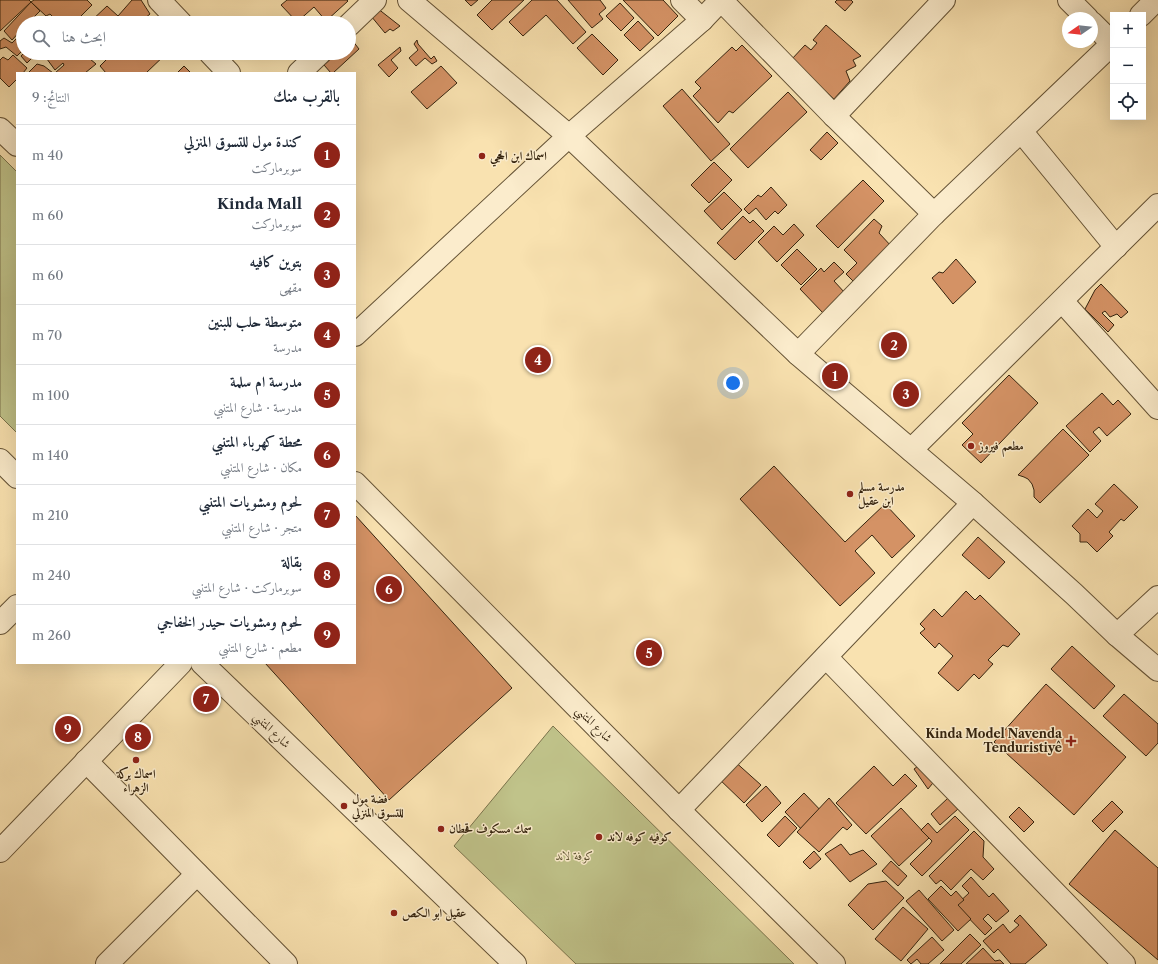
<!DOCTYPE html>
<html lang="ar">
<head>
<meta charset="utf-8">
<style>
	body { margin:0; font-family:"Libre Caslon Text",Amiri,serif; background:#f6f6f7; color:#1f2937; direction:rtl }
	.controls { position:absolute; right:12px; top:12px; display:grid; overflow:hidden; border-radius:0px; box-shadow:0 4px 16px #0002 }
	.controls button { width:36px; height:36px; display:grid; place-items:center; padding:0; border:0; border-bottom:1px solid #e0e1e3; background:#fff; color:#1f2937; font:20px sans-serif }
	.compass { position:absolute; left:1062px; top:12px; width:36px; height:36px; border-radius:50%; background:#fff; box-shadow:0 4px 16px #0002; rotate:256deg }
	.you { position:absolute; left:733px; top:383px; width:14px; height:14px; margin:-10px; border:3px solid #fff; border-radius:50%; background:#1a73e8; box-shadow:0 0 0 6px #1a73e833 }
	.badge { display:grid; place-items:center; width:26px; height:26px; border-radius:50%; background:#8f2418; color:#fff; font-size:13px; font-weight:700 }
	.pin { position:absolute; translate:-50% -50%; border:2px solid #fff; box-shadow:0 1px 4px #0006 }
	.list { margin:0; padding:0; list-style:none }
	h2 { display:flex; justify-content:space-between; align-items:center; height:52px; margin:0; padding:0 16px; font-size:17px }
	h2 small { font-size:13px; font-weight:400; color:#747a83 }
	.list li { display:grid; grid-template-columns:26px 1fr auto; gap:12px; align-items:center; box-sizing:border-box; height:60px; padding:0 16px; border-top:1px solid #e0e1e3 }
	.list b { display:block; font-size:15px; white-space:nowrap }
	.list p { margin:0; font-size:13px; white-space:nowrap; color:#747a83 }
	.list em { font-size:13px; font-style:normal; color:#747a83 }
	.icon { flex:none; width:22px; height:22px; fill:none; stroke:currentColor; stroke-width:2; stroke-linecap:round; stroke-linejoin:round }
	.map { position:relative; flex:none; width:1158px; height:964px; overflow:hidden; direction:ltr }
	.search { position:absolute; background:#fff; box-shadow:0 4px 16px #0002; left:16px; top:16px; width:340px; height:44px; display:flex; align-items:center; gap:10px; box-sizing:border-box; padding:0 14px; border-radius:22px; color:#747a83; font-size:15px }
	.panel { position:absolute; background:#fff; box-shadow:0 4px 16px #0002; left:16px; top:72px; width:340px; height:592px; border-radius:0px; direction:rtl }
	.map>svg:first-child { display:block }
</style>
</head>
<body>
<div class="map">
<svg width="1158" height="964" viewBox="0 0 1158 964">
	<rect width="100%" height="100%" fill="#f9e2b0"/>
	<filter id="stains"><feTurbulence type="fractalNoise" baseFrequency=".005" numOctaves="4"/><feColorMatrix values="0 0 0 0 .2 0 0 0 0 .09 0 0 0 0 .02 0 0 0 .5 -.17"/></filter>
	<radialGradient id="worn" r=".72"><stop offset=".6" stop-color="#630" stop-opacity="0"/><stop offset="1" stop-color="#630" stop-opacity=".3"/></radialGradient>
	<g fill="#c0c38a" stroke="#7a734c">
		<polygon points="0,155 17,172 17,433 0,416"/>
		<polygon points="553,726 794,964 576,964 454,846"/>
	</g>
	<g fill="#d49265" stroke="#34230e">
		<polygon points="0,0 29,0 31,2 0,31"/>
		<polygon points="34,0 87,0 92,5 74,23 59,23 50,14 46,16 31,2"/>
		<polygon points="132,0 141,0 150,14 139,23 89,23 107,6 118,16"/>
		<polygon points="287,0 347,0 348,1 326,21 314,7 297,22 281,5"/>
		<polygon points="465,0 478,0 471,6"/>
		<polygon points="492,0 524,0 492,30 477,15"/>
		<polygon points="532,0 557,0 586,32 573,44 546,15 523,36 509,22"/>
		<polygon points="568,0 600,0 606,8 599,14 603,19 592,28"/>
		<polygon points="623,0 663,0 678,16 658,36"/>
		<polygon points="837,0 851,0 853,2 845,11 835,2"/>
		<polygon points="31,2 40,11 28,23 23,23 23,28 12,40 4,31"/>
		<polygon points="620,3 634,18 621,31 606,16"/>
		<polygon points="377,8 400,26 393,31 390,29 385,33 371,16"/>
		<polygon points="38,17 43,23 32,23"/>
		<polygon points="150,18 154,23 144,23"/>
		<polygon points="638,21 654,38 640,51 624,35"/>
		<polygon points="826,25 861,56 853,60 856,66 846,71 850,81 834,99 791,60 805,45 811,50 817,43 813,40"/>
		<polygon points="23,32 23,50 17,56 6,47 0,49 0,41 4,38 12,43"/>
		<polygon points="592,34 618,60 603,75 577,48"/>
		<polygon points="352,40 359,49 333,73 331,73 324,65 337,53 349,53 349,42"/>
		<polygon points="417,40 418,44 431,59 434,56 437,61 432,64 425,58 416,66 409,58 418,50 414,44"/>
		<polygon points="742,45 772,76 733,113 729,111 718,123 693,96 701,88 695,82 732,47 736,51"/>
		<polygon points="400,47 401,51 391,60 398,68 389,77 378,65"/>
		<polygon points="24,53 37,53 27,63 21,56"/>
		<polygon points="46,53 73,53 75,55 78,53 83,53 96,64 85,73 55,73 64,65 63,63 55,70 44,55"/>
		<polygon points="91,53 106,53 98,60"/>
		<polygon points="113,53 167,53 146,73 106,73 100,66"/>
		<polygon points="13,55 27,68 23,73 17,73 17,79 9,87 0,78 0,60 3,57 8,60"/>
		<polygon points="37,64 44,66 53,73 28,73"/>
		<polygon points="184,66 191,73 177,73"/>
		<polygon points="441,66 457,83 427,109 411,92"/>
		<polygon points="682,89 730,144 711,161 663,106"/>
		<polygon points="788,92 807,112 748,168 730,149"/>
		<polygon points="827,132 838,143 821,160 810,150"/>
		<polygon points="714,162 732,180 709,203 691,185"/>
		<polygon points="863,180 884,201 838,248 816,226"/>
		<polygon points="771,187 787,205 778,214 775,211 766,220 756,208 749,214 744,209 758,195 761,197"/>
		<polygon points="724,192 742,210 722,230 704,211"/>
		<polygon points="743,216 750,223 753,220 764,231 735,260 717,243"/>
		<polygon points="874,219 882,226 879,233 892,247 856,284 846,274 857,263 844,250"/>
		<polygon points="794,224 804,235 777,262 758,242 774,226 783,235"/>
		<polygon points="797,249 817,269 801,285 781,265"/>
		<polygon points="956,259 976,282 953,304 932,278 939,272 943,273"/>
		<polygon points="834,262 844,272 834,281 845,293 824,314 800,289 821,268 824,272"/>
		<polygon points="1101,284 1128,312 1121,318 1117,314 1110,317 1105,311 1102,313 1114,325 1108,332 1085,309 1095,290"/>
		<polygon points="1009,375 1038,403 981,463 962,445 973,434 962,423"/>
		<polygon points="1102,393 1113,405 1118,400 1131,414 1107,436 1099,427 1093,432 1101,441 1090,452 1066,426"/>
		<polygon points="1063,429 1089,455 1040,503 1034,497 1034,490 1032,484 1028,479 1024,477 1018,475"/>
		<polygon points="774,466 845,542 885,504 915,536 892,558 872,535 855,551 875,573 840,606 740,499"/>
		<polygon points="1114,484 1138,507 1124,521 1121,519 1109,532 1113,536 1097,552 1087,542 1080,542 1080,534 1072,526 1088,509 1097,518 1103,511 1095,504"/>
		<polygon points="355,515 512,688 389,800 265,663 355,663"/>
		<polygon points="978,537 1005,562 989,579 962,555"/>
		<polygon points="966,591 975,600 980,595 1020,634 1008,647 1003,645 988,660 993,664 979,679 974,674 958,691 938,673 953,656 939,643 935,648 920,633 925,629 920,624 934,609 942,617"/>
		<polygon points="1072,646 1115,686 1094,709 1051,669"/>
		<polygon points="1046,684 1126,757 1074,815 994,742"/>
		<polygon points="1124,694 1158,724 1158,743 1146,756 1103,716"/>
		<polygon points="732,759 761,785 744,803 716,776"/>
		<polygon points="921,764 937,778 928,789 914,769"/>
		<polygon points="874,766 893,786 905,774 917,786 866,834 836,803"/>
		<polygon points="766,786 781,803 762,822 746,805"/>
		<polygon points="804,793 825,815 805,833 785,812"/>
		<polygon points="829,798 852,825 847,830 843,827 819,852 797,832"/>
		<polygon points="948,798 958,809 940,825 931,814"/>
		<polygon points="1112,801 1123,812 1103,832 1092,821"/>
		<polygon points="1019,807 1034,822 1024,832 1009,817"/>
		<polygon points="901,808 929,838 899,866 871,836"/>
		<polygon points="785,816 797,828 779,847 767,835"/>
		<polygon points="955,816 969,830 922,876 910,864 930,844 932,841 921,830 928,823 937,833"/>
		<polygon points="1115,830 1158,868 1158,960 1069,884"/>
		<polygon points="974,831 984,841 983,857 994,869 983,880 971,869 951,890 941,880 936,884 929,876"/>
		<polygon points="841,844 850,855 863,850 877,864 850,882 825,854"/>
		<polygon points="814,851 821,859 810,869 803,862"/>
		<polygon points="891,861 907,876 898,886 882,871"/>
		<polygon points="971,877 989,897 993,893 1009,911 996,922 988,914 983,919 992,928 985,935 956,905 969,893 962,886"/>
		<polygon points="886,881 904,898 873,930 848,905 868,884"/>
		<polygon points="941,886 951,896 956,891 964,900 958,905 971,919 958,931 928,899"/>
		<polygon points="919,890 954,930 942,941 906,901"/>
		<polygon points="903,907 928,929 901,961 875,939"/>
		<polygon points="1020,915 1047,945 1025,964 1011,964 998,949 994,953 983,941 1003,924 1010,933 1019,925 1014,921"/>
		<polygon points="970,934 981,945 961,964 940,964"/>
		<polygon points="932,937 944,950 928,964 921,964 917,959 911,964 907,960"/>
		<polygon points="983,948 995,961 1000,960 1004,964 966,964"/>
	</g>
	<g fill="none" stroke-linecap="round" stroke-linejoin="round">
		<defs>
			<g id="minor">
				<polyline points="159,0 181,23"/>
				<polyline points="409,0 569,136 798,354 973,503 1074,594 1117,635 1158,670"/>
				<polyline points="682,0 702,20"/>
				<polyline points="721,0 834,116 934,214"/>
				<polyline points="1069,0 1087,18"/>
				<polyline points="1141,15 1156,0"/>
				<polyline points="1092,23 1112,43"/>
				<polyline points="349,25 375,0"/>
				<polyline points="210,53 229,73"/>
				<polyline points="299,73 320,53"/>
				<polyline points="834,116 944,0"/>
				<polyline points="0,129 17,145"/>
				<polyline points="1021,131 1116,247"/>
				<polyline points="1062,301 1158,408"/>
				<polyline points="355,335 569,136 702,20 721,0"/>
				<polyline points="798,354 934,214 1113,43"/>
				<polyline points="911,450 1158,205"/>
				<polyline points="0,460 17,477"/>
				<polyline points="355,483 679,810 834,964"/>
				<polyline points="0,623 17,606"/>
				<polyline points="1117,635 1158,597"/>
				<polyline points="826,657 1124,964"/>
				<polyline points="202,663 515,964"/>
				<polyline points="86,761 286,964"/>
				<polyline points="679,810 973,503"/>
				<polyline points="0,851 181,663"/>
				<polyline points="107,964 197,874"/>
			</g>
		</defs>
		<use href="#minor" stroke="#655336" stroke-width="24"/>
		<use href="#minor" stroke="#fbeccc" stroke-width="22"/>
	</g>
	<g fill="#8f2418" stroke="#fbeccc" stroke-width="1.5">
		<circle cx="482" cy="156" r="4"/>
		<circle cx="971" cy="446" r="4"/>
		<circle cx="850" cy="494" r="4"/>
		<path d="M1069 735h4v4h4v4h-4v4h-4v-4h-4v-4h4z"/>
		<circle cx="136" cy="760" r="4"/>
		<circle cx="344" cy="806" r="4"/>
		<circle cx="441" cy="829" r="4"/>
		<circle cx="599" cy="837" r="4"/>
		<circle cx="394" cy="913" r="4"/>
	</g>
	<g text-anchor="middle" stroke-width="3" stroke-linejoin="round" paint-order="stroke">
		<g font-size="12" font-weight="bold" fill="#34230e" stroke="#fbeccc" text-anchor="start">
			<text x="490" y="160">اسماك ابن الحجي</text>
			<text x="979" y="450">مطعم فيروز</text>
			<text x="858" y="491">مدرسة مسلم<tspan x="858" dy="14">ابن عقيل</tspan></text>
			<text x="1062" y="738" text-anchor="end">Kinda Model Navenda<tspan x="1062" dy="14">Tenduristiyê</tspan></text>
			<text x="136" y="778" text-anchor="middle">اسماك بركة<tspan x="136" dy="14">الزهراء</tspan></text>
			<text x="352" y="803">فضة مول<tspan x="352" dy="14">للتسوق المنزلي</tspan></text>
			<text x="449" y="833">سمك مسكوف قحطان</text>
			<text x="607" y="841">كوفيه كوفه لاند</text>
			<text x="402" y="917">عقيل ابو الكص</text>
		</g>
		<g font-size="12" fill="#34230e" stroke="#fbeccc">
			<text transform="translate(594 724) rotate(45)" y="4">شارع المتنبي</text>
			<text transform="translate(272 730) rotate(44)" y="4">شارع المتنبي</text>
		</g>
		<g font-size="12" font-style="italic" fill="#5e5333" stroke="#fbeccc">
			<text x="575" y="860">كوفة لاند</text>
		</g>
	</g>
	<rect width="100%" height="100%" filter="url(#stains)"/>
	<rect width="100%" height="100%" fill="url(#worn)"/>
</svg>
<div class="controls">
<button>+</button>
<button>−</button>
<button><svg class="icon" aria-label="locate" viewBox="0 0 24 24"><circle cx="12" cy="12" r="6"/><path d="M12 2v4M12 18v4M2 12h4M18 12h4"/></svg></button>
</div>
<svg class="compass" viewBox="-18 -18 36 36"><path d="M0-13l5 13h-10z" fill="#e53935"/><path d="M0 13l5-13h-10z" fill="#747a83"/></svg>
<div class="you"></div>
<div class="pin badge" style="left:835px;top:376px">1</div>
<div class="pin badge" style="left:894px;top:345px">2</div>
<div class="pin badge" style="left:906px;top:394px">3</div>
<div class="pin badge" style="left:538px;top:360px">4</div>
<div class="pin badge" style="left:649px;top:653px">5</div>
<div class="pin badge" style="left:389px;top:589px">6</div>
<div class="pin badge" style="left:206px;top:699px">7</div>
<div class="pin badge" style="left:138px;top:737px">8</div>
<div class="pin badge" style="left:68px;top:729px">9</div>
<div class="search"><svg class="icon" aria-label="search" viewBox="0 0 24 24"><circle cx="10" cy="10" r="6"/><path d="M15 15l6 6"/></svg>ابحث هنا</div>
<section class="panel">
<h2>بالقرب منك<small>النتائج: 9</small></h2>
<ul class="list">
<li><span class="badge">1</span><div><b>كندة مول للتسوق المنزلي</b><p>سوبرماركت</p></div><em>40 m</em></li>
<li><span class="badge">2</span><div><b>Kinda Mall</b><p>سوبرماركت</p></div><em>60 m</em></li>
<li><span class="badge">3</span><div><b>بتوين كافيه</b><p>مقهى</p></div><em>60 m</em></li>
<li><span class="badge">4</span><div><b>متوسطة حلب للبنين</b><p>مدرسة</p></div><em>70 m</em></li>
<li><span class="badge">5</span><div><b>مدرسة ام سلمة</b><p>مدرسة · شارع المتنبي</p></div><em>100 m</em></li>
<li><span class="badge">6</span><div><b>محطة كهرباء المتنبي</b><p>مكان · شارع المتنبي</p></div><em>140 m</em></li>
<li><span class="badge">7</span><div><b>لحوم ومشويات المتنبي</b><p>متجر · شارع المتنبي</p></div><em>210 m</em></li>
<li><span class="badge">8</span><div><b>بقالة</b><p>سوبرماركت · شارع المتنبي</p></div><em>240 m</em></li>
<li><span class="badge">9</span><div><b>لحوم ومشويات حيدر الخفاجي</b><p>مطعم · شارع المتنبي</p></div><em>260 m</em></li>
</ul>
</section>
</div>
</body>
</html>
